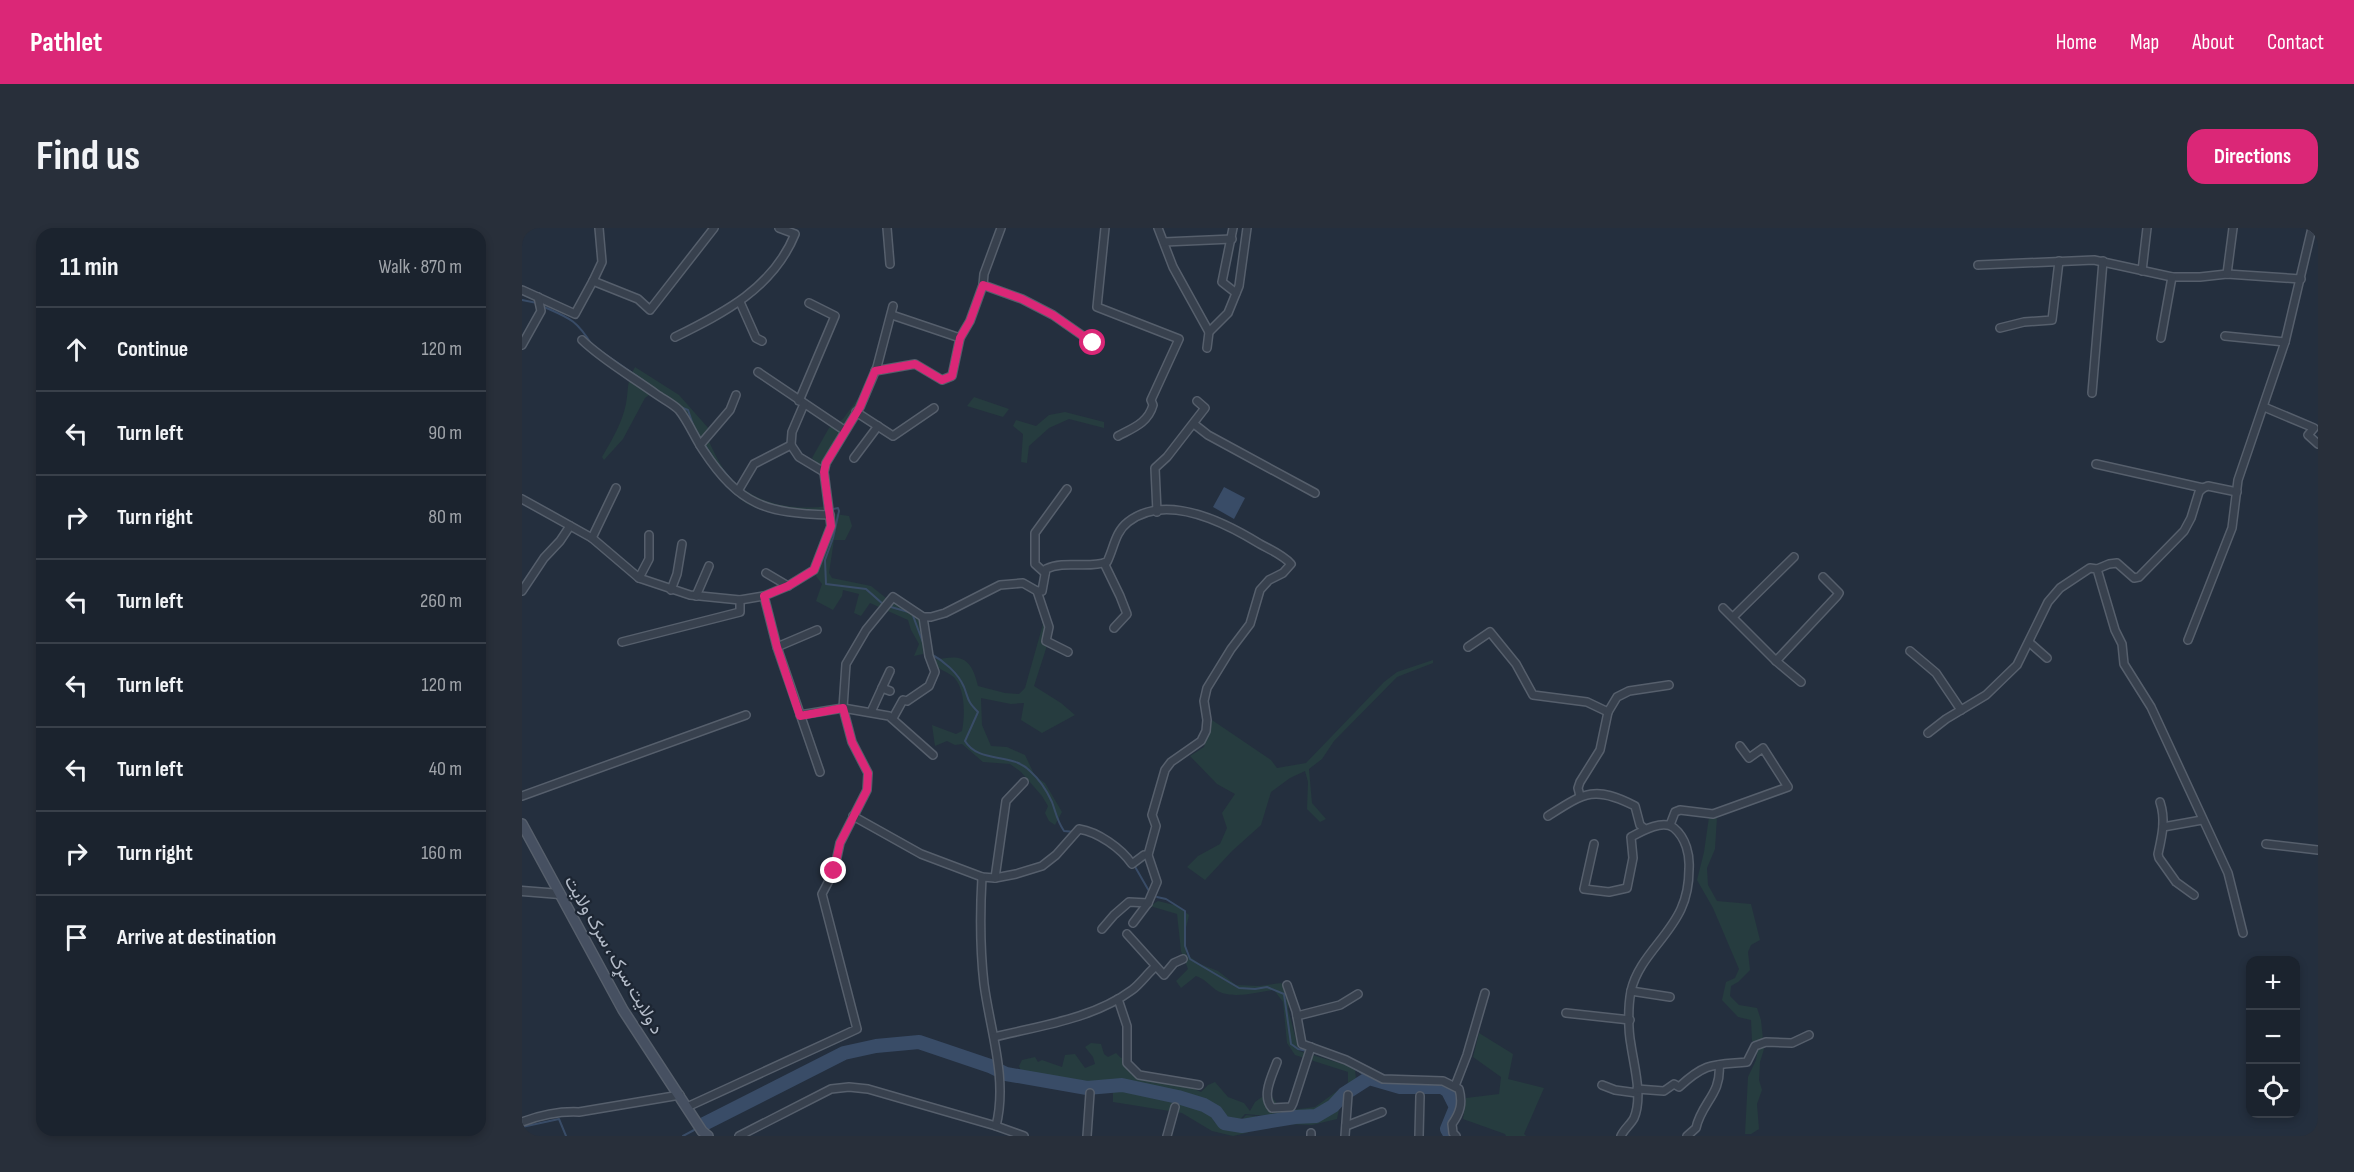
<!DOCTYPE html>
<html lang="en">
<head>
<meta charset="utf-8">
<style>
	body { margin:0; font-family:"Sofia Sans Condensed",Vazirmatn,sans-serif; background:#282f3a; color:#f1f3f6 }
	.controls { position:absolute; right:18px; bottom:18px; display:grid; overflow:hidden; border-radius:12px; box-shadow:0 3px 9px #0003 }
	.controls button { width:54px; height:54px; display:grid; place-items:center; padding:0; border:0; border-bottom:2px solid #39404a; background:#1b232e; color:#f1f3f6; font:30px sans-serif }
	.stop { position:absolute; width:18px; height:18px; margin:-14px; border:4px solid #db2777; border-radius:50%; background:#fff }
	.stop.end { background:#db2777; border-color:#fff; box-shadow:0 2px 6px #0008 }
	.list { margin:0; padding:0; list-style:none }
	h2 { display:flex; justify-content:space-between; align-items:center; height:78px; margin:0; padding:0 24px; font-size:26px }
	h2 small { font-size:20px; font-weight:400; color:#a0a4aa }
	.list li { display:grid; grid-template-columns:39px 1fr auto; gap:18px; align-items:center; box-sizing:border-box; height:84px; padding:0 24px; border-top:2px solid #39404a }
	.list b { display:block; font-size:22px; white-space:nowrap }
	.list em { font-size:20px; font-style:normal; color:#a0a4aa }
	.icon { flex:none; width:33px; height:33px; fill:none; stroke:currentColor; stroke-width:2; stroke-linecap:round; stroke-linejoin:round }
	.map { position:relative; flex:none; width:1796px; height:908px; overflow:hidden; border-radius:18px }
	header { display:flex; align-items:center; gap:36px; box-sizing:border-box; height:84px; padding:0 30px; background:#db2777; color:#fff }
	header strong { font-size:28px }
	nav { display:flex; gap:33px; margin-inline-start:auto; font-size:21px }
	.intro { display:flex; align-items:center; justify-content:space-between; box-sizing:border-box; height:144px; padding:0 36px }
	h1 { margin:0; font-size:42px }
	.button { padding:15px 27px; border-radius:18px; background:#db2777; color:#fff; font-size:21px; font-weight:700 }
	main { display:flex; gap:36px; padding:0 36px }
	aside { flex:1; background:#1b232e; border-radius:18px; box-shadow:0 3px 9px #0003 }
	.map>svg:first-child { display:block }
</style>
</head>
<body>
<header>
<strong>Pathlet</strong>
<nav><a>Home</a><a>Map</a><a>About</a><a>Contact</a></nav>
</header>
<div class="intro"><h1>Find us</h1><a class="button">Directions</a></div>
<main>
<aside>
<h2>11 min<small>Walk · 870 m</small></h2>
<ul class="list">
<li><svg class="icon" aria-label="ahead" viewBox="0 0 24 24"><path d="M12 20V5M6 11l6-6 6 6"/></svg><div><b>Continue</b></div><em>120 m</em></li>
<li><svg class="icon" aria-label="left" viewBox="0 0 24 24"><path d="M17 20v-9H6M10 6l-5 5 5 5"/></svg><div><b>Turn left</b></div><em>90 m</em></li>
<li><svg class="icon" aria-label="right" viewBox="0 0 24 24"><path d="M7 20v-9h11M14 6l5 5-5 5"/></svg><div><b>Turn right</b></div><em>80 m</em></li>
<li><svg class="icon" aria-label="left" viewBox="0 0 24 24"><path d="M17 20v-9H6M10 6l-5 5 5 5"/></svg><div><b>Turn left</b></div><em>260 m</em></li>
<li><svg class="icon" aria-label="left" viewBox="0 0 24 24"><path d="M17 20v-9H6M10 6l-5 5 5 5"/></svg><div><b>Turn left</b></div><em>120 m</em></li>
<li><svg class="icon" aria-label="left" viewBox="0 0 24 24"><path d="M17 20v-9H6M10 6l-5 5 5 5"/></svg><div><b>Turn left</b></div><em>40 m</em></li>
<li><svg class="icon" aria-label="right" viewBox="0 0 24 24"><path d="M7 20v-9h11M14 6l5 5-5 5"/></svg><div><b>Turn right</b></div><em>160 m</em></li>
<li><svg class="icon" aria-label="arrive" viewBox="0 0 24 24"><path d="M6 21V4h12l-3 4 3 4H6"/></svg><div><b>Arrive at destination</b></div></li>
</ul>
</aside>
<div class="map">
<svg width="1796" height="908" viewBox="0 0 1796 908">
	<rect width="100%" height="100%" fill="#242f3e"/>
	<g fill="#263c3f">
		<path d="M 113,139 L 157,167 L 188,202 L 184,207 C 191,222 198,239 210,251 C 233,276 273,283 305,278 L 305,292 C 281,289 254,289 232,279 C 211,271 179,233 171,211 C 168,205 167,196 166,189 L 131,164 L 123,170 L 101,211 L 82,232 L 80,229 C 90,212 100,195 104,176 C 107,160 104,155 113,139 Z"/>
		<polygon points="348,144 356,146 347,171 316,222 304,226 298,238 290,230 307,200 321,191 337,169"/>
		<polygon points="452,169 487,181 481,189 445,178"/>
		<polygon points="543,184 582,194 582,200 547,191 527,200 507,218 505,235 499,234 501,206 491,198 494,192 514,198 527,187"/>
		<polygon points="313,286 327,288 330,298 323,312 312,312 307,345 310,350 349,358 364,370 385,377 400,394 401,426 392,428 397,416 389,402 386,392 348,375 339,388 332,385 337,366 321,362 320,368 311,382 294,373 300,356 294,348 307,310 308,290"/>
		<path d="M 513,367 L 519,369 L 530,402 L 512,458 L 539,475 L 553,487 L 520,505 L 499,492 L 502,475 L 489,476 L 459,470 L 460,497 L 469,518 L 485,519 L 503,527 L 513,548 L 523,555 L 540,584 L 533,597 L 527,593 L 523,585 L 526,578 L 520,568 L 499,544 L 488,536 L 461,534 L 440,516 L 433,517 L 425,513 L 413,518 L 410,497 L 434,506 L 440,503 C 443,488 444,457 429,447 C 421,442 416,441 409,433 C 437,426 449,427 456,458 L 483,465 L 497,466 L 503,460 L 521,396 Z"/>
		<polygon points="911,432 911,435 875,449 812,513 800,531 787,541 790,575 804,591 798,594 785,581 786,554 783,543 768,550 749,564 739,597 710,623 683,652 665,639 676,628 698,616 705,600 700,585 713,566 695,556 668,528 682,519 690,492 749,532 755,540 784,535 862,454 875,444"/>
		<polygon points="1187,589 1195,589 1193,621 1185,640 1186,657 1195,673 1229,676 1238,712 1229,717 1226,724 1228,742 1216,754 1209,758 1208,768 1217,777 1235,780 1239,792 1242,821 1238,834 1237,852 1240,862 1235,876 1237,901 1229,906 1223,906 1226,849 1234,832 1237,815 1230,813 1229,792 1216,789 1200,772 1204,754 1213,750 1217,741 1191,680 1175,652 1182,624"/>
		<path d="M 636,673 L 656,678 L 667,687 L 664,700 L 664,726 L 678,736 L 696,743 L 714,757 L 737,758 L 759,755 L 768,765 L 766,781 L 777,823 L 824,837 L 833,842 L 834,850 L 820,867 L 815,891 L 790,897 L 764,896 L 739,899 L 724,905 L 711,908 L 690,903 L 660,885 L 591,874 L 591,859 L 614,860 L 631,870 L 652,868 L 658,875 L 690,878 L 692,894 L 712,900 L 724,887 L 753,890 L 755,889 L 723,886 L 712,898 L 693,893 L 691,877 L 669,874 L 667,867 L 659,868 L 599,856 L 548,856 L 524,850 L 514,851 L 501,848 L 497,838 L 500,832 L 513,829 L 516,834 L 520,832 L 540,839 L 543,827 L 553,826 L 563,840 L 573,836 L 571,829 L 563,819 L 569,815 L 579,816 L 582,826 L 586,829 L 594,825 L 599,830 L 603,828 L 616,846 L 663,857 L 679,864 L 686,857 L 693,854 L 706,869 L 722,875 L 728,883 L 733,874 L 747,864 L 755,876 L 762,877 L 765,875 L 773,878 L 762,885 L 769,882 L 793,879 L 826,855 L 826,844 L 773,827 L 765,815 L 761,774 L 752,762 C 736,764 709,772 694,762 C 686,756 684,752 674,748 L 659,760 L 654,753 L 666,741 L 659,723 L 655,686 L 628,678 Z"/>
		<polygon points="957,805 991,826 986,851 1022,860 1002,906 1004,908 984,908 983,906 941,891 944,870 977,866 979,849 951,829"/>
	</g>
	<polygon fill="#394c67" points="702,259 723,270 712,291 691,279"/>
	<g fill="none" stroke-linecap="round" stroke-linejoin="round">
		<g stroke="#394c67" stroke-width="2">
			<polyline points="0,72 15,75"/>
			<path d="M 20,78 C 47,90 54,91 70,117"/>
			<polyline points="77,122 122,153"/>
			<polyline points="158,179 166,182 172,200"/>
			<polyline points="175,205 193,233 210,253"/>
			<polyline points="297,284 316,280 317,283 311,310 303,332 304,356 344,361 362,377 390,385 403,420"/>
			<path d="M 409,426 C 422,433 436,445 442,459 C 447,472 445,473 456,484 L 443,513 C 457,536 490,524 508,543 C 517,551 525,563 530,574 C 534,585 535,593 542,603 L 553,604"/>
			<polyline points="612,637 627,663"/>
			<polyline points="635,669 644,671 663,683 663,718 668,731 717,760 733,761 745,759 762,766 769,816 776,821 798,826"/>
			<polyline points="829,838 847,850"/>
			<polyline points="0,899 37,891 44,908"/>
			<polyline points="161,908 174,901"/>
		</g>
		<polyline stroke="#394c67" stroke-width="14" points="182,896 322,825 354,818 397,814 468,838 484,846 565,860 600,857 656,869 682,877 694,884 702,895 720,898 773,889 794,888 811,878 822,866 847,850 878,859 920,859 926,863 934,879 925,901 929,908"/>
		<defs>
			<g id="minor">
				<polyline points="365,0 368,36"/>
				<path d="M 583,0 L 575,79 L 657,111 L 629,172 L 631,177 C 626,195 611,200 596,208"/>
				<polyline points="636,0 651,39 687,104"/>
				<polyline points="711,0 700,54 714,65"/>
				<polyline points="642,14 710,11"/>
				<polyline points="1456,37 1572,32 1650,49 1678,49 1705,46 1779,51"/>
				<polyline points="1620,43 1625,0"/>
				<polyline points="1705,46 1711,0"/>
				<polyline points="71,53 80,34 77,0"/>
				<polyline points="461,57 462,46 479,0"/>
				<polyline points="0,62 53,86 71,53 116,71 128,82 192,0"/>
				<polyline points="218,74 234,110 240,113"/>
				<polyline points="370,87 438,110 448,93 461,57 500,71 531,87 571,115"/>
				<polyline points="1478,100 1502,94 1530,92 1537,33"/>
				<polyline points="1703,108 1763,114"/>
				<path d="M 153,109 C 202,85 251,60 273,6 L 257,0"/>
				<polyline points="1639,110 1650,49"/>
				<path d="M 60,112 C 82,133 109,148 134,166 C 141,171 151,176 157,182 C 166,193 173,210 181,222 C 218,278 244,285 308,287"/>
				<polyline points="0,117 19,83 16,69"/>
				<polyline points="685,120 687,104 706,85 717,58 725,0"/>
				<polyline points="353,143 393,136 420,152 430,148 438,110"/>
				<polyline points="236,144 322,202"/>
				<polyline points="1570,165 1581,33"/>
				<polyline points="277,173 313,88 287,75"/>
				<polyline points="1742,179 1792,200 1786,207 1796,216"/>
				<polyline points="334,184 371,208 412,180"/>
				<polyline points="672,196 686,207 793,265"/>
				<polyline points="178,217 208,182 214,167"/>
				<polyline points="269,217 270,204 282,176"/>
				<polyline points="332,230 356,198"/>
				<polyline points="1574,236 1681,260"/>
				<polyline points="216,263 232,236 269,217 277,229 302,244"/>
				<polyline points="0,271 70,310 117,350 168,367 218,372 242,368 266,358 292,342 309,298 302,244 304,235 338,179 355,139 371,78"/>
				<polyline points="635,284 633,240 645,229 683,180 675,173"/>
				<polyline points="70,310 94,260"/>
				<polyline points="582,335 598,368 605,386 592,400"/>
				<polyline points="1575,341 1587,336 1595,335 1612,350 1617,349 1662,303 1669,290 1677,264 1681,260 1686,258 1715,264"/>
				<polyline points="244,345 266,358"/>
				<polyline points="523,345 513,336 513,305 545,261"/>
				<polyline points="117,350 127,331 127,307"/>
				<polyline points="149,362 155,346 160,316"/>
				<polyline points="0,363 22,330 38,313 48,298"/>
				<polyline points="515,363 527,399 524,413 546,424"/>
				<polyline points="174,368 187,338"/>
				<polyline points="242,368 255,419 298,544"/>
				<polyline points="1201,380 1254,433 1279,454"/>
				<polyline points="1211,389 1272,329"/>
				<polyline points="1666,412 1710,300 1716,252 1763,114 1790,0"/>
				<polyline points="100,414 218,384 218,372"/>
				<polyline points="1508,415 1525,430"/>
				<polyline points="255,419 295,402"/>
				<polyline points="946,419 968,404 994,436 1011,467 1065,474 1086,484"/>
				<polyline points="1388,423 1414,445 1439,482"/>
				<polyline points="1254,433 1315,368 1317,365 1301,349"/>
				<polyline points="360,460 368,443"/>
				<polyline points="349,484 360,460 368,463"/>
				<polyline points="278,487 321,480 367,488 411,527"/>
				<polyline points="371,490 381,472 385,473 407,458 413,444 407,428 401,389"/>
				<polyline points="1406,505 1424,491 1464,467 1495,437 1526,374 1538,360 1568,340 1575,341 1593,402 1600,416 1602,436 1629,479 1706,645 1721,705"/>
				<polyline points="0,568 224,487"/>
				<polyline points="1058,568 1056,560 1058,554 1078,522 1086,484 1095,469 1107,463 1147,457"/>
				<path d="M 1638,574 C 1644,592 1640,608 1636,626 L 1637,630 L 1654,654 L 1672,667"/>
				<path d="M 331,588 L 399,626 L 460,649 L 473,650 L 494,646 L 520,638 L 534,627 L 557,601 C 576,604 599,620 610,636 L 622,627 L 626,627"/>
				<path d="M 1026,588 C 1062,565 1072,557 1113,578 L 1118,597 L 1123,601"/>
				<polyline points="1148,597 1153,584 1158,582 1191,586 1266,559 1241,520 1227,530 1218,518"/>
				<polyline points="1641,599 1680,592"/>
				<path d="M 1072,616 L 1062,661 L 1087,664 L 1105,660 L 1111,630 L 1109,609 C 1120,603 1141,591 1152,600 C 1164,610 1168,627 1167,641 C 1167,655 1165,668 1159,681 C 1146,710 1116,731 1109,763 C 1106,778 1106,801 1109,817 C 1112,838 1121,869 1112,890 C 1109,896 1102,901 1099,908"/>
				<polyline points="1744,616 1796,622"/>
				<path d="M 460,649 C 458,684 458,721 462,756 C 468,802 486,851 474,898"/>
				<polyline points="473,650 484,573 502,554"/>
				<polyline points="580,701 592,687 607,674 626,675"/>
				<polyline points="605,706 642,747 652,735 661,731"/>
				<path d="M 765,757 L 774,783 L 780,816 L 824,832 L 861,851 L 921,853 L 937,861 C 941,875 938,885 930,896 L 931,905 L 934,908"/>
				<polyline points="1109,763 1148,769"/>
				<polyline points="596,771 605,798 605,835 617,847 677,857"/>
				<polyline points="1044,785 1108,792"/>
				<polyline points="775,788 818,777 836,766"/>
				<path d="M 472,809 C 517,798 571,791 610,762 C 618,756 625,746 633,739"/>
				<path d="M 755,834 C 750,848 739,868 750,880 L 769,879 L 771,875 L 789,819"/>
				<polyline points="1080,857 1093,862 1115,865"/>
				<polyline points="933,858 945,827 963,765"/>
				<path d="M 1115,861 L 1142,863 L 1152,856 L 1157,859 C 1184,834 1191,837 1225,834 L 1233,818 L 1244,814 L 1270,815 L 1287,807"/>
				<path d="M 165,879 L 335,801 L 300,666 L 312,643 L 318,615 L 345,562 L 346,545 L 330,514 L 321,480 L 324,436 L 344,402 L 371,369 L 401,389 L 409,389 L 423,385 L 478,357 L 501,355 L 515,363 L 520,363 L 524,341 C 543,332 565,341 585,334 C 592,320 593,304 606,294 C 644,264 704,295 738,316 C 749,322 761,327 769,336 L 761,345 L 747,352 L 738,362 L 728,396 L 709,421 L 685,460 L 682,473 L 685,492 L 684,503 L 679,513 L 649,534 L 643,542 L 630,587 L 634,598 L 626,627 L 635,654 L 626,675 L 611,695"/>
				<path d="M 0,894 C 19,887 37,883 57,884 L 158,867"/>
				<polyline points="824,898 860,884"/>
				<polyline points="789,905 789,908"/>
				<polyline points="217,908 309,861 327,859 346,861 474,898 502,908"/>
				<polyline points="565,908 568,865"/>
				<polyline points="645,908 653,879"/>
				<polyline points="823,908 826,867"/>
				<polyline points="897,908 898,868"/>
				<path d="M 1165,908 L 1174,900 C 1179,875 1200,866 1197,837"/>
			</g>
			<polyline id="tertiary" points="0,663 38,666"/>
			<polyline id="secondary" points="0,596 101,782 180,903 186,908"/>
		</defs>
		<use href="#minor" stroke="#565f6c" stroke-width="10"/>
		<use href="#tertiary" stroke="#565f6c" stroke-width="11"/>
		<use href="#secondary" stroke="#565f6c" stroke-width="12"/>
		<use href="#minor" stroke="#38414e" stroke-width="7"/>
		<use href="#tertiary" stroke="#38414e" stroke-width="8"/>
		<use href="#secondary" stroke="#465061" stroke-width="9"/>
	</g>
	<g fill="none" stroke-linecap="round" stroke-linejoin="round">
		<polyline stroke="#db2777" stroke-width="8" points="312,643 318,615 345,562 346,545 330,514 321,480 278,488 255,419 242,368 266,358 292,342 309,298 302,244 304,235 338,179 353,143 393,136 420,152 430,148 438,110 448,93 461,57 500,71 531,87 571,115"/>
	</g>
	<g text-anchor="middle" stroke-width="4.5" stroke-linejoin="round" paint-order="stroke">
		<g font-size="18" fill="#b4bcc9" stroke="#1d2633">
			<text transform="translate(92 727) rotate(60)" y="6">د ولایت سړک ، سرک ولایت</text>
		</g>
	</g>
</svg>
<div class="controls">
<button>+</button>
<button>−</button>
<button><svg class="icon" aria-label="locate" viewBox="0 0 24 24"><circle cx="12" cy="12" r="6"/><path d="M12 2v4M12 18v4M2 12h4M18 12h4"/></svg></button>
</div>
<div class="stop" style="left:571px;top:115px"></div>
<div class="stop end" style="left:312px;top:643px"></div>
</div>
</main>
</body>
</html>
